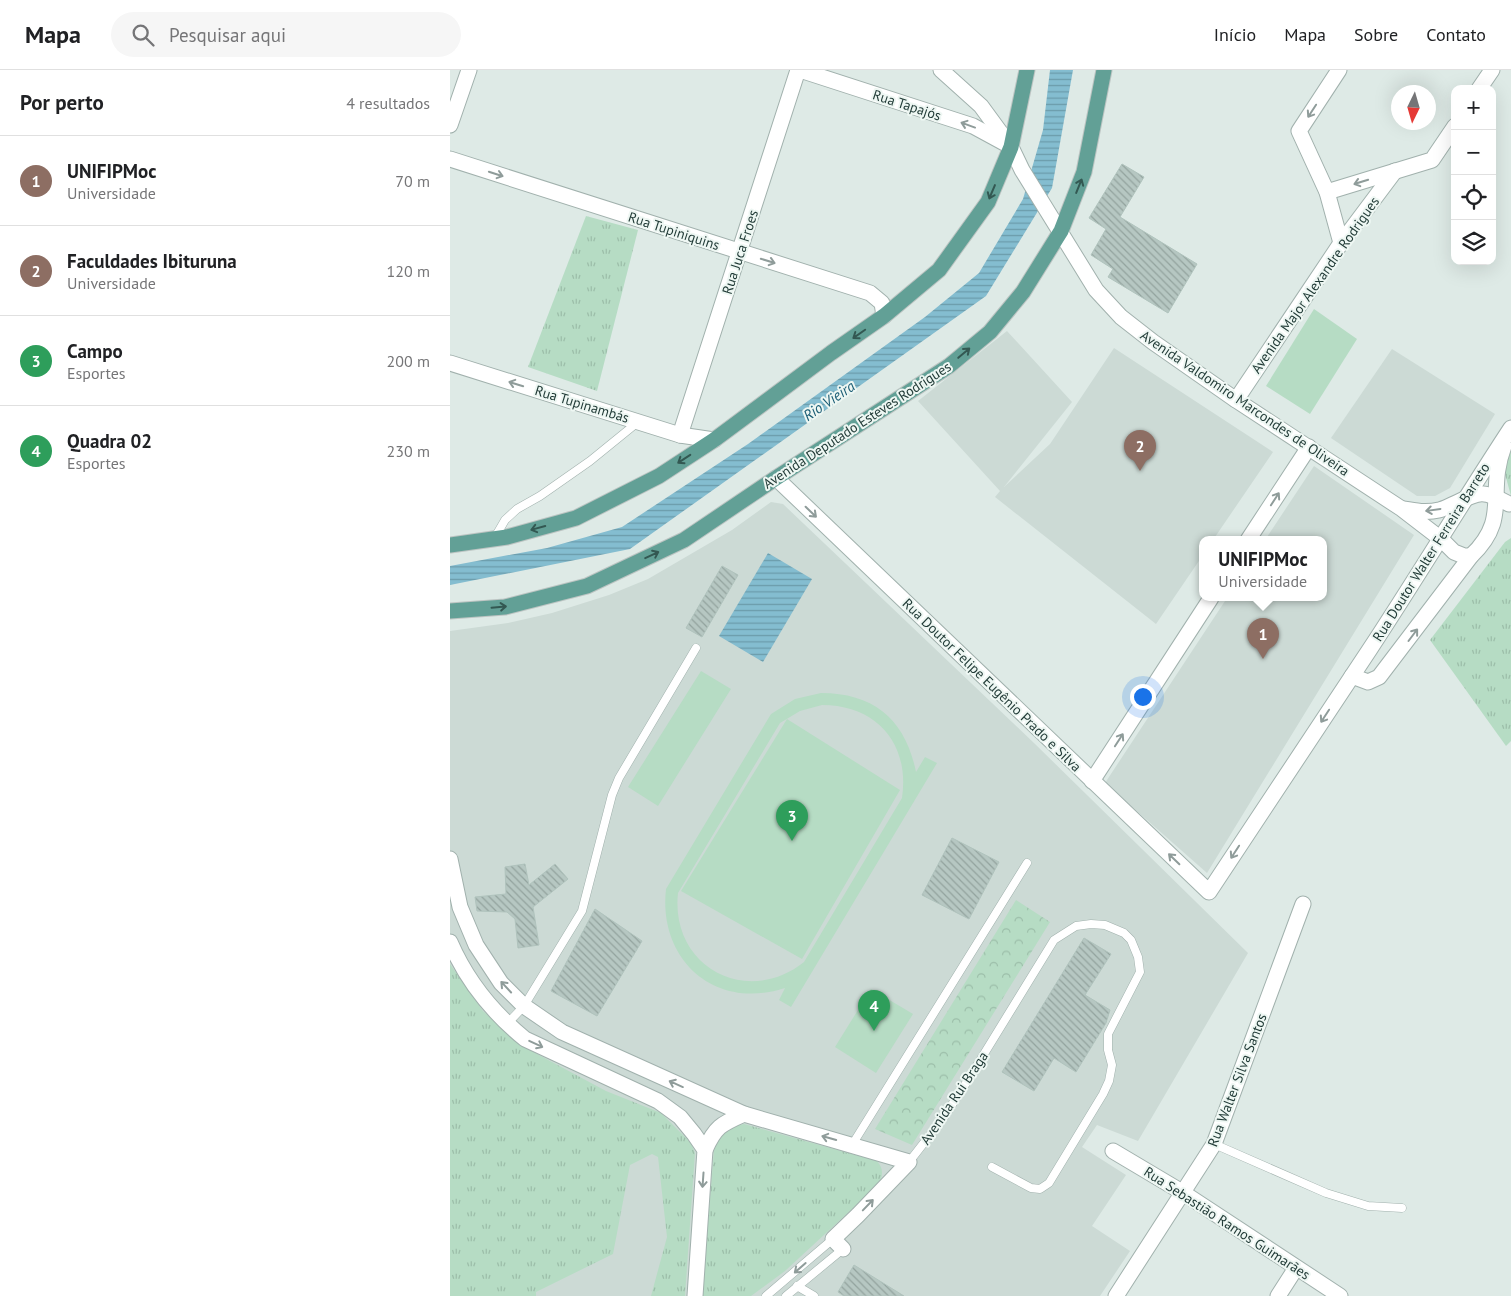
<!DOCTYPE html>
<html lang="pt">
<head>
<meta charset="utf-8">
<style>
	body { margin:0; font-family:"PT Sans",sans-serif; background:#f6f6f6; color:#202124 }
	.controls { position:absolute; right:15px; top:15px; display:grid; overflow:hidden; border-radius:10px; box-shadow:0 5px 20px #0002 }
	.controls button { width:45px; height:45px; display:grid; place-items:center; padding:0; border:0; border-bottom:1px solid #e0e0e0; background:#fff; color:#202124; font:25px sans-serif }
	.compass { position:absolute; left:941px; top:15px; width:45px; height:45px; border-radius:50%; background:#fff; box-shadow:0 5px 20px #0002; rotate:185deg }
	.you { position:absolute; left:692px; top:626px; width:18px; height:18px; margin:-12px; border:4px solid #fff; border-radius:50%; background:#1a73e8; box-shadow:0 0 0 8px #1a73e833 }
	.badge { display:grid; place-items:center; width:32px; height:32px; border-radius:50%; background:#0f766e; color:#fff; font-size:16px; font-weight:700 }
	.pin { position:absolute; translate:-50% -41px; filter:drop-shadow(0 1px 2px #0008) }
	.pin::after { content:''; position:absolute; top:26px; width:18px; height:15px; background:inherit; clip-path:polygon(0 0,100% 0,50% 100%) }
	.popup { position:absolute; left:749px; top:466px; width:128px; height:65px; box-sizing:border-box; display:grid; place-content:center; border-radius:10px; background:#fff; filter:drop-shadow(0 1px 4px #0005); font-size:16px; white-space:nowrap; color:#757577 }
	.popup b { font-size:19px; color:#202124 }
	.popup::after { content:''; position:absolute; left:50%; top:100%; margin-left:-10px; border:10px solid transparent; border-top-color:#fff }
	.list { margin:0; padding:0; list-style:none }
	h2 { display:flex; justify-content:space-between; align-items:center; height:65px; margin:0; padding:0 20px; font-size:21px }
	h2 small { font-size:16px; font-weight:400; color:#757577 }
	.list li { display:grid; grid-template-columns:32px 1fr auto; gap:15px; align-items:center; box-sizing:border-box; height:90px; padding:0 20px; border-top:1px solid #e0e0e0 }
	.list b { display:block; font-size:19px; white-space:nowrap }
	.list p { margin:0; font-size:16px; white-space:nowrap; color:#757577 }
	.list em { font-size:16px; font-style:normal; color:#757577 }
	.icon { flex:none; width:28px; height:28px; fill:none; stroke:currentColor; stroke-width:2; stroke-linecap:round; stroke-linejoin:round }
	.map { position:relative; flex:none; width:1061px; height:1226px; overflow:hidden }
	header { display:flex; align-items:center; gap:30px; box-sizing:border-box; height:70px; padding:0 25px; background:#fff; border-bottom:1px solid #e0e0e0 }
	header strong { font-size:24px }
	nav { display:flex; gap:28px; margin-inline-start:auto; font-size:18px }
	.search { width:350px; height:45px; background:#f6f6f6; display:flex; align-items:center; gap:12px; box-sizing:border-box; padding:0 18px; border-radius:28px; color:#757577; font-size:19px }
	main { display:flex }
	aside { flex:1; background:#fff }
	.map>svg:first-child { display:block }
</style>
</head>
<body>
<header>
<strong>Mapa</strong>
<div class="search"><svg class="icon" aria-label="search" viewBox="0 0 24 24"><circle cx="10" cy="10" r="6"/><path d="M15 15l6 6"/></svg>Pesquisar aqui</div>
<nav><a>Início</a><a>Mapa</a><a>Sobre</a><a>Contato</a></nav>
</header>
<main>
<aside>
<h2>Por perto<small>4 resultados</small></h2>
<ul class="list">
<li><span class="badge" style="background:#8d6e63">1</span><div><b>UNIFIPMoc</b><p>Universidade</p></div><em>70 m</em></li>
<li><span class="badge" style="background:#8d6e63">2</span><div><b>Faculdades Ibituruna</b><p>Universidade</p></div><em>120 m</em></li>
<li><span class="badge" style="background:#2e9e5b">3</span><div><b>Campo</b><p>Esportes</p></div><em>200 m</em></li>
<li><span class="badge" style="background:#2e9e5b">4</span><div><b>Quadra 02</b><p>Esportes</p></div><em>230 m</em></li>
</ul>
</aside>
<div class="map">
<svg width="1061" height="1226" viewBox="0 0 1061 1226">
	<defs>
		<pattern id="grass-tufts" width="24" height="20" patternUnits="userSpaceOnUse" patternTransform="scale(1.25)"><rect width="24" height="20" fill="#b6dcc4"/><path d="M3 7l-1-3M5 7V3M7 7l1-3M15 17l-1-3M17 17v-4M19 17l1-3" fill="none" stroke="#9cbea9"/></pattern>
		<pattern id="park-crowns" width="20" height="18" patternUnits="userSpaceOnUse" patternTransform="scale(1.25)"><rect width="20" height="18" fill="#b6dcc4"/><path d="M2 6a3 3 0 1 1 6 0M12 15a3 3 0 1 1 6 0" fill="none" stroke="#9cbea9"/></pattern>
		<pattern id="water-rules" width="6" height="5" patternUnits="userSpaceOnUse" patternTransform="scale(1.25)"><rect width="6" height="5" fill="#84bdd0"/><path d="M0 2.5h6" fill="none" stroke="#6b9baa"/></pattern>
		<pattern id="building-back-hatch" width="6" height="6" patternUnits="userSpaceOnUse" patternTransform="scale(1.25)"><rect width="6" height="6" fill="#b6c7c2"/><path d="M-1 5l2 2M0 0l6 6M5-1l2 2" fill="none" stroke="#93a39e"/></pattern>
	</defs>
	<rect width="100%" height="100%" fill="#deeae6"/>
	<g fill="#ccdad5">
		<polygon points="557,261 622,332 554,417 600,374 664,278 823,382 763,470 753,470 753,485 706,554 545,427 550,421 468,331"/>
		<polygon points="942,279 1045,344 1000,418 985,426 967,426 881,368"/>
		<polygon points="864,396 964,465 757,803 655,713 777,528 873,528 873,470 815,470"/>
		<polygon points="321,432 333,434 584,673 798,883 688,1071 647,1055 632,1077 676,1105 642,1156 680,1181 650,1226 0,1226 0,561 58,553 102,543 159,525 198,509 282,460"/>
	</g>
	<g fill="url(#grass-tufts)">
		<polygon points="136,146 188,160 147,321 78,297"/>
		<polygon points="1061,368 1061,426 1055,404"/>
		<polygon points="1061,468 1061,671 1056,676 980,570 1055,472"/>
		<polygon points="0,894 33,941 74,977 156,1021 211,1043 241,1073 245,1083 235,1226 201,1226 217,1167 208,1087 202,1084 180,1095 163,1184 86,1222 86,1226 0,1226"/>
		<path d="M 294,1054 L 427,1091 C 434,1099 433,1106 428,1115 L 335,1201 L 301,1226 L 252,1226 L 264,1080 C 270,1061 273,1058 294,1054 Z"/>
	</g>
	<polygon fill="url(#park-crowns)" points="566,830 600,852 462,1075 425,1059"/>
	<g fill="#b6dcc4" fill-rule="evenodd">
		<polygon points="864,239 907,269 860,344 816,316"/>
		<polygon points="251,601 281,619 208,736 178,717"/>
		<path d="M 371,623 C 425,623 456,651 466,702 L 475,687 L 487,693 L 341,937 L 329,930 L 335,918 C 265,941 208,890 216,819 L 321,644 L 345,629 ZM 372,635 C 427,635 460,674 452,728 L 354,892 C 296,938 220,896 228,823 L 330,653 L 350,641 Z"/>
		<polygon points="337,649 450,720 352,889 231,821"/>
		<polygon points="421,919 463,944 426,1003 385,977"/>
	</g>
	<g fill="url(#water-rules)">
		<polygon points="600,0 623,0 602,118 536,226 180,479 0,515 0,496 97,478 172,457 298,374 475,247 529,203 573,129 593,60"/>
		<polygon points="318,483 362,509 313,592 269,566"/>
	</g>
	<g fill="url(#building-back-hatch)" stroke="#b0c3bd">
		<polygon points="672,94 694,107 670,147 747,194 718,243 658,207 663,199 641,185 656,159 639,148"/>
		<polygon points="272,496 288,505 252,567 236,558"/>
		<polygon points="502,768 549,792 519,849 472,825"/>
		<polygon points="75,794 79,815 105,794 118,809 83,837 89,875 68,878 65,849 57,842 27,841 25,827 56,824 55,797"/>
		<polygon points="145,839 192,871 147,946 101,921"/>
		<polygon points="634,868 661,884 635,925 660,940 656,953 626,1002 604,988 584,1021 552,1002"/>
		<polygon points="404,1195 454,1226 394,1226 388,1222"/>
	</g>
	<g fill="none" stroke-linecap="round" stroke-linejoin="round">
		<defs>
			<g id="service">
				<polyline points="44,469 55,450 67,439 90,426 140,391 188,352"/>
				<polyline points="57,954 74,936 132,841 162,725 169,708 246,578"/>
				<polyline points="764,1074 876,1123 918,1136 952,1138"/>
				<polyline points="402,1075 577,793"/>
				<polyline points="459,1092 494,1047 518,1010 604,870 626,856 641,854 655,855 674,863 681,870 688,887 690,902 658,964 658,980 662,995 659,1011 653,1024 599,1113 590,1119 581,1118 542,1097"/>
				<polyline points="347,1216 364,1226"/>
				<polyline points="316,1226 383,1169"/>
				<polyline points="336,1226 393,1179"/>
			</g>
			<g id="minor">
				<polyline points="350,0 523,56 558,75"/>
				<polyline points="491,0 531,36 561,77 572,100 646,220 671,247 703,272 786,330 952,439 991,469 1004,482 1014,486 1021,486"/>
				<polyline points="889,0 849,61 877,122 891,173"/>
				<polyline points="1029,19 1042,0"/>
				<polyline points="0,55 19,0"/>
				<polyline points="0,89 420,223 432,233 434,246"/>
				<polyline points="877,122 982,90 1005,56"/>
				<polyline points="0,293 230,365 264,370"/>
				<polyline points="786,330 891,173 945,101"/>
				<polyline points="230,365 348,0"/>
				<path d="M 326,408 L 759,822 C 812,741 866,660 920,579 C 968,506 1013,431 1061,358"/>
				<path d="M 953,439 C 965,441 977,443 989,440 C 994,439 999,436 1004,434 C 1029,422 1032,419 1059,434"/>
				<polyline points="798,470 859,377"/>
				<path d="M 902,606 L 918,612 L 929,607 L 1021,486 C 1061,448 1036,423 1054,376"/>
				<polyline points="642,711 761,528"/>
				<polyline points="0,789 10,837 26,875 51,913 74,936 112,962 294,1044 459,1092 408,1145 383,1169 393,1179"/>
				<path d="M 0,872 C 16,909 43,943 75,969 L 208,1031 L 230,1047 L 244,1064 L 255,1080 L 245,1226"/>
				<path d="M 255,1080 C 265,1057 271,1054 294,1044"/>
				<polyline points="663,1081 732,1122 890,1226"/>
				<polyline points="666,1226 764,1074 853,834"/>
				<polyline points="828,1226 846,1198"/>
			</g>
			<g id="primary">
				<polyline points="0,475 57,467 126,448 209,406 264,370 381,283 434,246 489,200 538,132 561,77 577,0"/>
				<polyline points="0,541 55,537 137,516 234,470 326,408 499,296 540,262 573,222 611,161 634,102 654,0"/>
			</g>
		</defs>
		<use href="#service" stroke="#a1b1ad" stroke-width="9"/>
		<use href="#minor" stroke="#a1b1ad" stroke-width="17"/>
		<use href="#primary" stroke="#bcc4c2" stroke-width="17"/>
		<use href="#service" stroke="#fff" stroke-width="8"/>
		<use href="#minor" stroke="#fff" stroke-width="15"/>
		<use href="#primary" stroke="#62a096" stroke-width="15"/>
	</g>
	<defs><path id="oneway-shaft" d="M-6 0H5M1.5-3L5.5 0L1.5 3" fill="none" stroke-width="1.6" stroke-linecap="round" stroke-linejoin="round" transform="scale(1.25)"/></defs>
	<g stroke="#8f9c9a">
		<use href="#oneway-shaft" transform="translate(862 41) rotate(123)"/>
		<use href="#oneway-shaft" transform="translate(518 55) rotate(-160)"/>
		<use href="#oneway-shaft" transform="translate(46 104) rotate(18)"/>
		<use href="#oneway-shaft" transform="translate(911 112) rotate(163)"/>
		<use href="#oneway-shaft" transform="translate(318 191) rotate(17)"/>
		<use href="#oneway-shaft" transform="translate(66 314) rotate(-163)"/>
		<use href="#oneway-shaft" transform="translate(825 429) rotate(-57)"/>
		<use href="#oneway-shaft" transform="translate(983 440) rotate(172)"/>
		<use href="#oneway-shaft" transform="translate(361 442) rotate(44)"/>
		<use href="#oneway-shaft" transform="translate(963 565) rotate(-53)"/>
		<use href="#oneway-shaft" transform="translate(875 646) rotate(123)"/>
		<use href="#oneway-shaft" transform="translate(669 670) rotate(-57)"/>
		<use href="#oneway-shaft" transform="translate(785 782) rotate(123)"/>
		<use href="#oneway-shaft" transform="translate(724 789) rotate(-136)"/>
		<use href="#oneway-shaft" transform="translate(56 917) rotate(-133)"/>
		<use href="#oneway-shaft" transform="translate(86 974) rotate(25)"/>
		<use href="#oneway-shaft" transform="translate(226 1014) rotate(-156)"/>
		<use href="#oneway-shaft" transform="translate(379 1068) rotate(-164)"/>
		<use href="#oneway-shaft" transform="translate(253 1110) rotate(94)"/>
		<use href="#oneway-shaft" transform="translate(418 1135) rotate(-46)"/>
		<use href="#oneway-shaft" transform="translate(350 1198) rotate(139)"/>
	</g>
	<g stroke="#335852">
		<use href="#oneway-shaft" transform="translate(629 116) rotate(-68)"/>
		<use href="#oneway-shaft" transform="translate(542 122) rotate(113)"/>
		<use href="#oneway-shaft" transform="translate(409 264) rotate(145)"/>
		<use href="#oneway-shaft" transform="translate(514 283) rotate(-40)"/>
		<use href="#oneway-shaft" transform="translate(234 389) rotate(147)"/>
		<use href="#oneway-shaft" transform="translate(88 458) rotate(165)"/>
		<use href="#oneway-shaft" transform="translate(202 485) rotate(-25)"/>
		<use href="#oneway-shaft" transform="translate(49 537) rotate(-5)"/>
	</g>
	<g text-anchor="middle" stroke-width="4" stroke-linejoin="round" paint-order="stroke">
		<g font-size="14" fill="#1f3935" stroke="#eef7f3">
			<text transform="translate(457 35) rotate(18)" y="5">Rua Tapajós</text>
			<text transform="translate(224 161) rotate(18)" y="5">Rua Tupiniquins</text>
			<text transform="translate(290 182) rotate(-72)" y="5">Rua Juca Froes</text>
			<text transform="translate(865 215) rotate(-55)" y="5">Avenida Major Alexandre Rodrigues</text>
			<text transform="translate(795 333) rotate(34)" y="5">Avenida Valdomiro Marcondes de Oliveira</text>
			<text transform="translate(132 334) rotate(17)" y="5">Rua Tupinambás</text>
			<text transform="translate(407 355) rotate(-33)" y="5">Avenida Deputado Esteves Rodrigues</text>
			<text transform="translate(981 482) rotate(-58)" y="5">Rua Doutor Walter Ferreira Barreto</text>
			<text transform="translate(542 615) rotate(44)" y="5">Rua Doutor Felipe Eugênio Prado e Silva</text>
			<text transform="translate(787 1010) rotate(-69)" y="5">Rua Walter Silva Santos</text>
			<text transform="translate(504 1028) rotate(-56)" y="5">Avenida Rui Braga</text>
			<text transform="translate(777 1153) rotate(33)" y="5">Rua Sebastião Ramos Guimarães</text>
		</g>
		<g font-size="15" font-style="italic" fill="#1a5d75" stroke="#eef7f3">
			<text transform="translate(379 331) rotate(-34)" y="5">Rio Vieira</text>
		</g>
	</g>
</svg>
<div class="controls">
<button>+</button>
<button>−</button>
<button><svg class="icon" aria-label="locate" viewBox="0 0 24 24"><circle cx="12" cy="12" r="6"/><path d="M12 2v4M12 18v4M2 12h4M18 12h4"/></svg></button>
<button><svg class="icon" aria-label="layers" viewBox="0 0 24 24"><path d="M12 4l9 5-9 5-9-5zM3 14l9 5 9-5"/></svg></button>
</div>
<svg class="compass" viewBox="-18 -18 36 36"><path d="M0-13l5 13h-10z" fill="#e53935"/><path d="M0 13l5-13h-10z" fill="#757577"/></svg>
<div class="you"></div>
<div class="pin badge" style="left:813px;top:589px;background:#8d6e63">1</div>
<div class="popup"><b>UNIFIPMoc</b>Universidade</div>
<div class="pin badge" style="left:690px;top:401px;background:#8d6e63">2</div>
<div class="pin badge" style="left:342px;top:771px;background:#2e9e5b">3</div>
<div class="pin badge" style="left:424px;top:961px;background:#2e9e5b">4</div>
</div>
</main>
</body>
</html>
